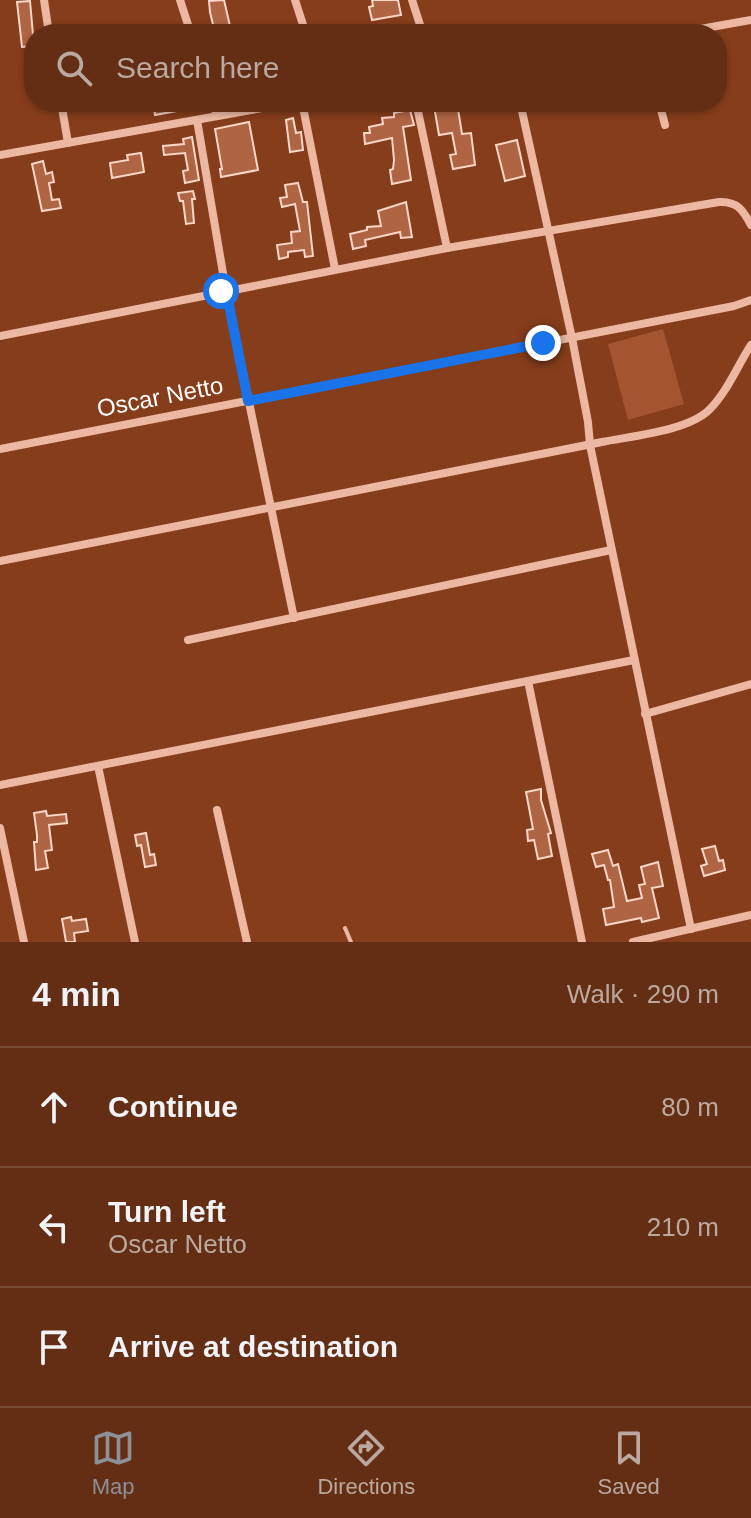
<!DOCTYPE html>
<html lang="en">
<head>
<meta charset="utf-8">
<style>
	body { margin:0; font-family:Helvetica,sans-serif; background:#6a361d; color:#f1f3f6 }
	.stop { position:absolute; width:24px; height:24px; margin:-18px; border:6px solid #1a73e8; border-radius:50%; background:#fff }
	.stop.end { background:#1a73e8; border-color:#fff; box-shadow:0 2px 8px #0008 }
	.list { margin:0; padding:0; list-style:none }
	h2 { display:flex; justify-content:space-between; align-items:center; height:104px; margin:0; padding:0 32px; font-size:34px }
	h2 small { font-size:26px; font-weight:400; color:#bba8a0 }
	.list li { display:grid; grid-template-columns:52px 1fr auto; gap:24px; align-items:center; box-sizing:border-box; height:120px; padding:0 32px; border-top:2px solid #784a34 }
	.list b { display:block; font-size:30px; white-space:nowrap }
	.list p { margin:0; font-size:26px; white-space:nowrap; color:#bba8a0 }
	.list em { font-size:26px; font-style:normal; color:#bba8a0 }
	.icon { flex:none; width:44px; height:44px; fill:none; stroke:currentColor; stroke-width:2; stroke-linecap:round; stroke-linejoin:round }
	.map { position:relative; flex:none; width:751px; height:942px; overflow:hidden }
	.search { position:absolute; background:#642e14; box-shadow:0 2px 6px #0004; left:24px; right:24px; top:24px; height:88px; display:flex; align-items:center; gap:20px; box-sizing:border-box; padding:0 28px; border-radius:32px; color:#bba8a0; font-size:30px }
	.sheet { height:464px; background:#642e14 }
	nav { display:flex; justify-content:space-around; align-items:center; box-sizing:border-box; height:112px; border-top:2px solid #784a34; background:#642e14; font-size:22px; color:#bba8a0 }
	nav a { display:grid; justify-items:center; gap:4px }
	nav .on { color:#8c9099 }
	.map>svg:first-child { display:block }
</style>
</head>
<body>
<div class="map">
<svg width="751" height="942" viewBox="0 0 751 942">
	<rect width="100%" height="100%" fill="#853d1b"/>
	<polygon fill="#a55431" points="663,329 684,404 628,420 608,344"/>
	<g fill="#af6443" stroke="#f9d6c7" stroke-width="2">
		<polygon points="224,0 230,26 230,34 219,34 218,29 214,29 210,12 209,1"/>
		<polygon points="372,0 398,0 401,15 372,20 369,7 373,6"/>
		<polygon points="30,1 34,46 22,47 17,2"/>
		<polygon points="153,102 204,102 204,106 155,115"/>
		<polygon points="457,103 462,134 471,133 475,165 453,169 450,155 456,154 452,133 439,135 434,106"/>
		<polygon points="410,110 414,125 403,127 411,180 392,184 390,170 393,169 394,160 392,138 365,144 364,133 370,133 369,127 383,124 382,118 394,117 394,113"/>
		<polygon points="293,118 296,133 301,132 303,150 290,152 286,120"/>
		<polygon points="249,122 258,170 221,177 220,169 222,169 215,129"/>
		<polygon points="192,137 199,180 185,183 183,171 188,170 185,153 164,155 163,146 184,144 183,139"/>
		<polygon points="517,140 525,176 505,181 496,145"/>
		<polygon points="141,153 144,172 112,178 110,163 128,160 127,155"/>
		<polygon points="43,161 46,174 52,172 54,182 49,183 52,200 59,199 61,208 42,211 32,164"/>
		<polygon points="298,183 303,202 307,202 313,256 305,257 304,250 288,252 288,257 279,259 277,245 292,243 291,232 300,231 295,204 282,207 280,198 287,197 285,185"/>
		<polygon points="193,191 195,199 192,199 194,223 186,224 183,201 180,201 178,193"/>
		<polygon points="406,202 412,237 401,238 400,232 365,240 366,246 353,249 350,234 367,230 367,227 381,226 378,211"/>
		<polygon points="541,789 541,800 551,833 548,834 552,856 538,859 534,840 528,841 527,830 533,829 526,792"/>
		<polygon points="46,811 47,816 66,814 67,823 49,825 52,850 45,851 48,868 36,870 34,842 37,842 37,835 34,813"/>
		<polygon points="146,833 150,855 154,854 156,865 145,867 141,845 137,846 135,835"/>
		<polygon points="715,846 719,861 723,860 725,870 704,876 701,866 707,864 702,849"/>
		<polygon points="608,850 613,866 618,864 627,901 642,898 639,885 645,884 641,867 658,862 663,886 652,888 659,918 642,922 641,918 606,925 603,909 614,907 610,880 608,880 604,865 596,867 592,854"/>
		<polygon points="71,917 72,921 86,919 88,931 74,933 75,942 66,942 62,919"/>
	</g>
	<g fill="none" stroke-linecap="round" stroke-linejoin="round">
		<polyline stroke="#ecb8a2" stroke-width="4" points="345,928 351,942"/>
		<g stroke="#ecb8a2" stroke-width="8">
			<polyline points="44,0 49,34"/>
			<polyline points="180,0 191,34"/>
			<polyline points="295,0 306,34"/>
			<polyline points="412,0 423,34"/>
			<polyline points="672,34 751,20"/>
			<polyline points="61,102 68,143"/>
			<polyline points="213,102 217,116"/>
			<polyline points="302,102 335,269"/>
			<polyline points="416,102 447,248"/>
			<polyline points="520,102 572,338 588,422 590,445 691,929"/>
			<polyline points="659,102 665,125"/>
			<polyline points="197,120 227,297 294,618"/>
			<polyline points="0,155 296,102"/>
			<path d="M 0,336 L 447,248 L 719,202 C 737,201 743,210 751,225"/>
			<polyline points="0,449 734,306 751,300"/>
			<path d="M 0,561 L 602,442 C 631,436 689,431 710,409 C 727,392 738,365 751,345"/>
			<polyline points="188,640 611,550"/>
			<polyline points="528,681 582,942"/>
			<polyline points="645,714 751,684"/>
			<polyline points="98,766 135,942"/>
			<polyline points="0,785 634,660"/>
			<polyline points="217,810 247,942"/>
			<polyline points="0,828 24,942"/>
			<polyline points="633,942 751,915"/>
		</g>
	</g>
	<g fill="none" stroke-linecap="round" stroke-linejoin="round">
		<polyline stroke="#1a73e8" stroke-width="10" points="221,291 226,290 248,401 543,343"/>
	</g>
	<g text-anchor="middle" stroke-width="6" stroke-linejoin="round" paint-order="stroke">
		<g font-size="24" fill="#fff" stroke="#853d1b">
			<text transform="translate(160 397) rotate(-11)" y="8">Oscar Netto</text>
		</g>
	</g>
</svg>
<div class="stop" style="left:221px;top:291px"></div>
<div class="stop end" style="left:543px;top:343px"></div>
<div class="search"><svg class="icon" aria-label="search" viewBox="0 0 24 24"><circle cx="10" cy="10" r="6"/><path d="M15 15l6 6"/></svg>Search here</div>
</div>
<section class="sheet">
<h2>4 min<small>Walk · 290 m</small></h2>
<ul class="list">
<li><svg class="icon" aria-label="ahead" viewBox="0 0 24 24"><path d="M12 20V5M6 11l6-6 6 6"/></svg><div><b>Continue</b></div><em>80 m</em></li>
<li><svg class="icon" aria-label="left" viewBox="0 0 24 24"><path d="M17 20v-9H6M10 6l-5 5 5 5"/></svg><div><b>Turn left</b><p>Oscar Netto</p></div><em>210 m</em></li>
<li><svg class="icon" aria-label="arrive" viewBox="0 0 24 24"><path d="M6 21V4h12l-3 4 3 4H6"/></svg><div><b>Arrive at destination</b></div></li>
</ul>
</section>
<nav>
<a class="on"><svg class="icon" aria-label="map" viewBox="0 0 24 24"><path d="M3 6l6-2 6 2 6-2v14l-6 2-6-2-6 2zM9 4v14M15 6v14"/></svg>Map</a>
<a><svg class="icon" aria-label="directions" viewBox="0 0 24 24"><path d="M12 3l9 9-9 9-9-9zM9 14v-3h6M13 9l2 2-2 2"/></svg>Directions</a>
<a><svg class="icon" aria-label="saved" viewBox="0 0 24 24"><path d="M7 4h10v16l-5-4-5 4z"/></svg>Saved</a>
</nav>
</body>
</html>
